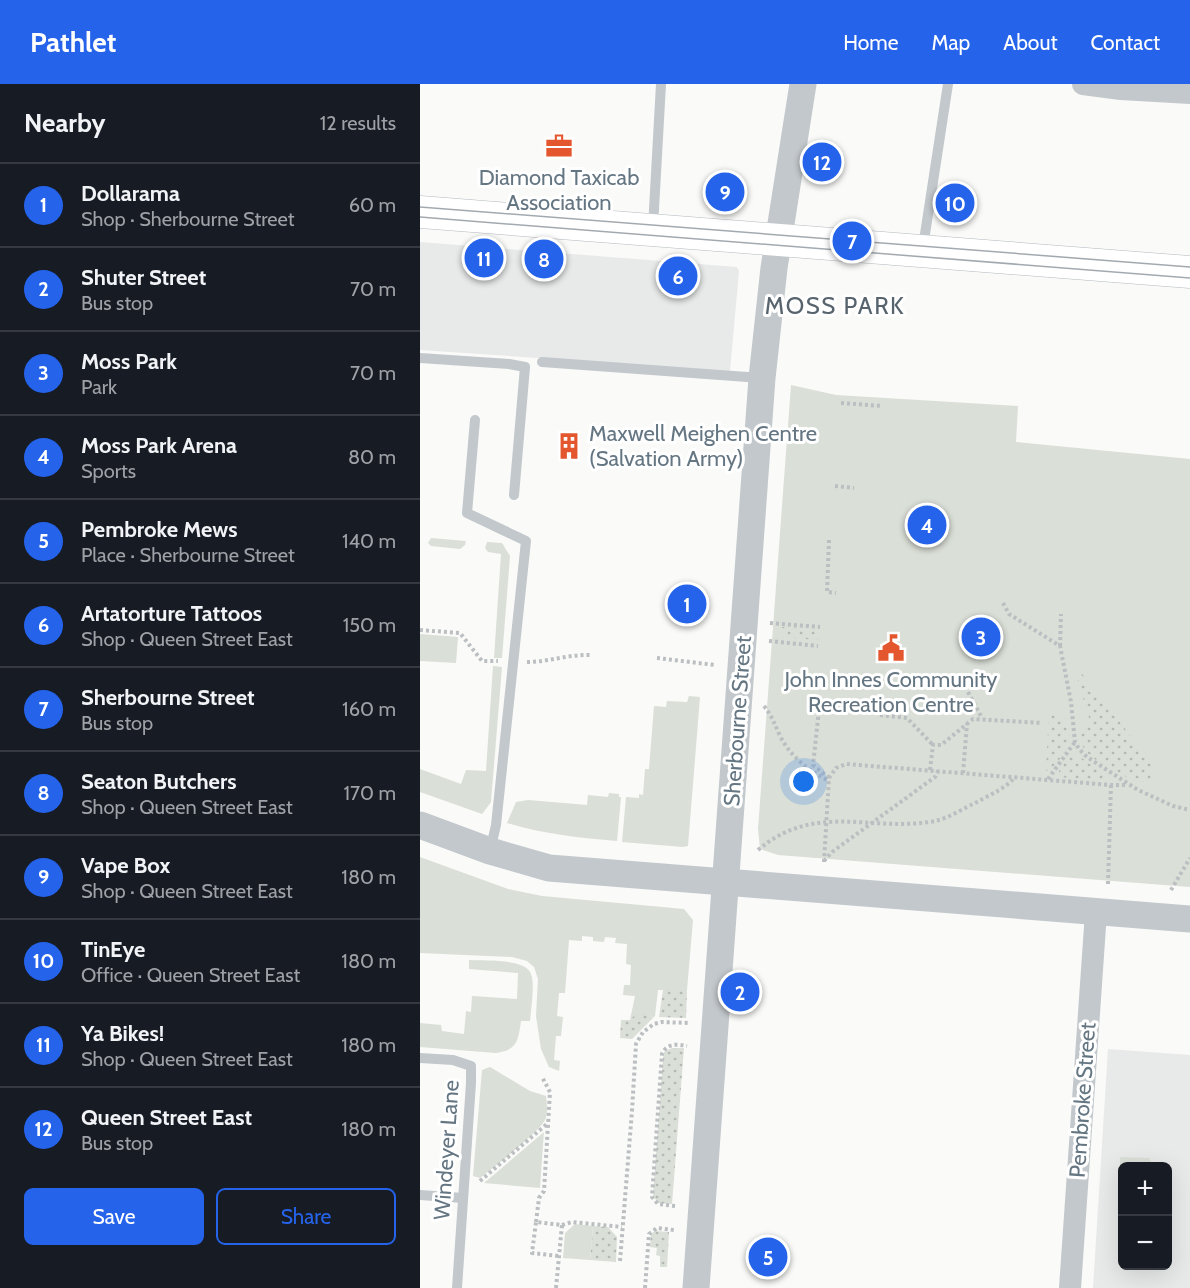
<!DOCTYPE html>
<html lang="en">
<head>
<meta charset="utf-8">
<style>
	body { margin:0; font-family:Cabin,sans-serif; background:#20242c; color:#f1f3f6 }
	.controls { position:absolute; right:18px; bottom:18px; display:grid; overflow:hidden; border-radius:9px; box-shadow:0 6px 24px #0002 }
	.controls button { width:54px; height:54px; display:grid; place-items:center; padding:0; border:0; border-bottom:2px solid #363941; background:#171b24; color:#f1f3f6; font:30px sans-serif }
	.you { position:absolute; left:384px; top:698px; width:21px; height:21px; margin:-15px; border:4px solid #fff; border-radius:50%; background:#1a73e8; box-shadow:0 0 0 9px #1a73e833 }
	.badge { display:grid; place-items:center; width:39px; height:39px; border-radius:50%; background:#2563eb; color:#fff; font-size:20px; font-weight:700 }
	.pin { position:absolute; translate:-50% -50%; border:3px solid #fff; box-shadow:0 2px 6px #0006 }
	.list { margin:0; padding:0; list-style:none }
	h2 { display:flex; justify-content:space-between; align-items:center; height:78px; margin:0; padding:0 24px; font-size:26px }
	h2 small { font-size:20px; font-weight:400; color:#9ea1a6 }
	.list li { display:grid; grid-template-columns:39px 1fr auto; gap:18px; align-items:center; box-sizing:border-box; height:84px; padding:0 24px; border-top:2px solid #363941 }
	.list b { display:block; font-size:22px; white-space:nowrap }
	.list p { margin:0; font-size:20px; white-space:nowrap; color:#9ea1a6 }
	.list em { font-size:20px; font-style:normal; color:#9ea1a6 }
	.actions { display:flex; gap:12px; padding:18px 24px }
	.actions a { flex:1; padding:14px 0; border:2px solid #2563eb; border-radius:9px; text-align:center; font-size:21px; color:#2563eb }
	.actions .main { background:#2563eb; color:#fff }
	.map { position:relative; flex:none; width:770px; height:1204px; overflow:hidden }
	header { display:flex; align-items:center; gap:36px; box-sizing:border-box; height:84px; padding:0 30px; background:#2563eb; color:#fff }
	header strong { font-size:28px }
	nav { display:flex; gap:33px; margin-inline-start:auto; font-size:21px }
	main { display:flex }
	aside { flex:1; background:#171b24 }
	.map>svg:first-child { display:block }
</style>
</head>
<body>
<header>
<strong>Pathlet</strong>
<nav><a>Home</a><a>Map</a><a>About</a><a>Contact</a></nav>
</header>
<main>
<aside>
<h2>Nearby<small>12 results</small></h2>
<ul class="list">
<li><span class="badge">1</span><div><b>Dollarama</b><p>Shop · Sherbourne Street</p></div><em>60 m</em></li>
<li><span class="badge">2</span><div><b>Shuter Street</b><p>Bus stop</p></div><em>70 m</em></li>
<li><span class="badge">3</span><div><b>Moss Park</b><p>Park</p></div><em>70 m</em></li>
<li><span class="badge">4</span><div><b>Moss Park Arena</b><p>Sports</p></div><em>80 m</em></li>
<li><span class="badge">5</span><div><b>Pembroke Mews</b><p>Place · Sherbourne Street</p></div><em>140 m</em></li>
<li><span class="badge">6</span><div><b>Artatorture Tattoos</b><p>Shop · Queen Street East</p></div><em>150 m</em></li>
<li><span class="badge">7</span><div><b>Sherbourne Street</b><p>Bus stop</p></div><em>160 m</em></li>
<li><span class="badge">8</span><div><b>Seaton Butchers</b><p>Shop · Queen Street East</p></div><em>170 m</em></li>
<li><span class="badge">9</span><div><b>Vape Box</b><p>Shop · Queen Street East</p></div><em>180 m</em></li>
<li><span class="badge">10</span><div><b>TinEye</b><p>Office · Queen Street East</p></div><em>180 m</em></li>
<li><span class="badge">11</span><div><b>Ya Bikes!</b><p>Shop · Queen Street East</p></div><em>180 m</em></li>
<li><span class="badge">12</span><div><b>Queen Street East</b><p>Bus stop</p></div><em>180 m</em></li>
</ul>
<div class="actions"><a class="main">Save</a><a>Share</a></div>
</aside>
<div class="map">
<svg width="770" height="1204" viewBox="0 0 770 1204">
	<defs>
		<pattern id="garden-dots" width="8" height="8" patternUnits="userSpaceOnUse" patternTransform="scale(1.5)"><rect width="8" height="8" fill="#dadfd7"/><path d="M2 2h.1M6 6h.1" fill="none" stroke="#b4b9b4" stroke-width="1.8" stroke-linecap="round"/></pattern>
	</defs>
	<rect width="100%" height="100%" fill="#fafaf8"/>
	<g fill="#e8e9e9" fill-rule="evenodd">
		<polygon points="0,158 317,183 319,187 310,287 0,266"/>
		<path d="M 688,965 L 770,971 L 770,1204 L 673,1204 ZM 702,1082 L 748,1082 L 748,1182 L 702,1182 Z"/>
	</g>
	<g fill="#dadfd7">
		<polygon points="371,301 416,311 598,322 596,358 770,375 770,803 358,771 340,765 338,745"/>
		<polygon points="11,454 46,457 45,461 40,465 11,462 8,459"/>
		<polygon points="67,458 82,459 90,472 82,574 74,574 81,470 68,468 65,464"/>
		<polygon points="0,550 38,553 36,579 0,577"/>
		<polygon points="73,582 82,583 71,718 62,730 0,708 0,685 41,700 46,686 66,687"/>
		<polygon points="269,612 280,613 268,762 263,763 202,758 206,713 219,714 219,710 223,711 225,685 229,685 234,622 246,623 247,617 267,618"/>
		<path d="M 189,709 L 199,710 L 199,713 L 201,713 L 197,757 C 160,754 123,750 87,739 L 96,718 L 108,716 L 167,721 L 168,711 L 188,713 Z"/>
		<polygon points="0,773 88,805 122,812 264,825 273,836 267,906 238,906 235,932 233,934 230,931 210,936 215,912 203,911 204,901 210,901 211,881 206,880 207,860 195,859 196,854 185,853 184,858 173,857 173,853 162,852 162,857 149,856 145,909 139,909 137,932 143,933 141,952 136,952 134,976 140,977 139,987 129,983 121,965 116,932 118,895 114,883 107,877 92,873 0,869"/>
		<path d="M 49,876 C 64,877 106,874 111,890 C 115,900 111,925 110,937 L 101,937 C 98,956 98,966 76,969 L 0,963 L 0,939 L 21,941 L 22,947 L 44,950 L 46,927 L 51,928 L 52,912 L 97,915 L 98,889 L 49,885 Z"/>
		<path d="M 70,983 L 110,1007 L 126,1012 C 127,1019 128,1030 125,1036 C 119,1048 73,1084 60,1094 L 53,1092 L 62,986 Z"/>
		<polygon points="124,1047 120,1104 64,1099 124,1048"/>
		<polygon points="700,1073 729,1074 733,1082 702,1082 702,1108 700,1096"/>
		<polygon points="155,1140 173,1142 170,1176 143,1174 145,1149"/>
	</g>
	<g fill="url(#garden-dots)">
		<polygon points="362,543 399,545 398,556 361,553"/>
		<polygon points="659,586 731,678 731,695 727,698 717,698 682,681 664,666 659,645 670,637 655,587"/>
		<path d="M 629,627 L 646,635 C 647,639 649,645 650,650 C 651,663 637,682 626,687 Z"/>
		<polygon points="654,669 686,690 686,696 683,697 639,693 639,687 650,671"/>
		<polygon points="243,906 267,906 266,934 239,933"/>
		<polygon points="216,930 230,931 233,934 212,955 200,954 201,936 210,936"/>
		<polygon points="252,964 264,964 252,1120 238,1119 233,1112 243,975 244,968"/>
		<polygon points="173,1142 188,1143 197,1153 196,1178 170,1176"/>
		<polygon points="235,1147 249,1148 247,1183 240,1183 240,1172 236,1171 237,1164 230,1163 231,1150"/>
	</g>
	<g fill="none" stroke-linecap="round" stroke-linejoin="round">
		<defs>
			<polyline id="secondary" points="0,128 770,188"/>
		</defs>
		<use href="#secondary" stroke="#b3babf" stroke-width="33"/>
		<g stroke="#bbbfc2" stroke-width="4" stroke-dasharray="3 3" stroke-linecap="butt">
			<polyline points="421,319 462,322"/>
			<polyline points="415,402 434,404"/>
			<polyline points="409,456 407,508 416,509"/>
			<polyline points="583,519 589,530 640,562 651,618 655,658 659,665 667,673 718,706 753,722 770,726"/>
			<polyline points="350,539 400,543"/>
			<polyline points="0,546 40,549 62,577 78,577"/>
			<polyline points="349,557 398,562"/>
			<polyline points="640,562 641,530"/>
			<polyline points="237,574 295,581"/>
			<path d="M 107,578 C 129,578 149,570 171,571"/>
			<polyline points="548,608 562,634"/>
			<polyline points="408,617 400,617 393,681 409,694"/>
			<path d="M 344,622 C 352,632 355,641 360,652 C 371,673 388,686 409,697"/>
			<polyline points="460,631 487,634 513,661"/>
			<polyline points="510,686 513,661 521,661 553,635 622,639"/>
			<polyline points="543,689 547,640"/>
			<polyline points="628,695 655,658"/>
			<path d="M 338,766 C 396,717 451,749 515,737 C 529,734 544,724 557,718 C 571,710 585,705 595,693"/>
			<polyline points="404,777 412,768 515,693 518,687"/>
			<polyline points="404,778 409,694 416,684 426,680 691,701 708,701"/>
			<polyline points="688,800 691,701"/>
			<polyline points="751,806 770,774"/>
			<polyline points="60,1097 127,1040"/>
			<path d="M 255,1122 L 238,1120 L 232,1113 L 242,970 C 247,959 257,960 267,962"/>
			<polyline points="116,1138 119,1114 124,1107 130,1008 122,993"/>
			<polyline points="142,1141 152,1138 202,1143"/>
			<polyline points="200,1177 212,1027 216,960 223,948 234,940 242,938 269,939"/>
			<polyline points="136,1204 142,1141 116,1138 112,1169 139,1172"/>
			<polyline points="225,1204 229,1150 237,1144 254,1146"/>
		</g>
		<g stroke="#c3c8cc" stroke-width="10">
			<polyline points="233,143 241,0"/>
			<polyline points="503,163 528,0"/>
			<polyline points="0,274 89,280 105,283 94,411"/>
			<polyline points="122,278 341,294"/>
			<polyline points="55,336 47,429 106,457 76,741 70,767"/>
			<polyline points="0,974 33,976 51,982 51,999 37,1204"/>
			<polyline points="0,1111 43,1114"/>
		</g>
		<g stroke="#c3c8cc" stroke-width="22">
			<polyline points="663,0 701,5 770,9"/>
			<polyline points="650,1204 676,828"/>
		</g>
		<g stroke="#c3c8cc" stroke-width="27">
			<polyline points="0,741 70,767 129,784 770,835"/>
			<polyline points="276,1204 342,294 354,184 383,0"/>
		</g>
		<use href="#secondary" stroke="#fff" stroke-width="32"/>
		<g stroke="#a2aab0" stroke-width="1.5">
			<polyline points="0,123 770,183"/>
			<polyline points="0,133 770,194"/>
		</g>
	</g>
	<defs>
		<symbol id="office-bare" viewBox="-9 -9 18 18"><path d="M-6-3h4V-5.5h4V-3h4V5H-6ZM-1-4.5V-3h2v-1.5ZM-6 0V1H6V0Z" fill="#e4572e" stroke="#fff" stroke-width="2.5" paint-order="stroke"/></symbol>
		<symbol id="building-bare" viewBox="-9 -9 18 18"><path d="M-4-6H4V6H1V3H-1V6H-4ZM-2.5-4.3h1.7v1.8h-1.7ZM.8-4.3h1.7v1.8H.8ZM-2.5-1h1.7V.8h-1.7ZM.8-1h1.7V.8H.8Z" fill="#e4572e" stroke="#fff" stroke-width="2.5" paint-order="stroke"/></symbol>
		<symbol id="civic-bare" viewBox="-9 -9 18 18"><path d="M-.6-6.5H3V-4.5H.6V-3L4-1V1h2V6H-6V1h2V-1L-.6-3ZM-1.2 2.5V6h2.4V2.5Z" fill="#e4572e" stroke="#fff" stroke-width="2.5" paint-order="stroke"/></symbol>
	</defs>
	<g fill-rule="evenodd">
		<use href="#office-bare" x="120" y="43" width="38" height="38"/>
		<use href="#building-bare" x="130" y="343" width="38" height="38"/>
		<use href="#civic-bare" x="452" y="545" width="38" height="38"/>
	</g>
	<g text-anchor="middle" stroke-width="6" stroke-linejoin="round" paint-order="stroke">
		<g font-size="22" fill="#657683" stroke="#fff">
			<text x="139" y="101">Diamond Taxicab<tspan x="139" dy="25">Association</tspan></text>
			<text x="169" y="357" text-anchor="start">Maxwell Meighen Centre<tspan x="169" dy="25">(Salvation Army)</tspan></text>
			<text x="471" y="603">John Innes Community<tspan x="471" dy="25">Recreation Centre</tspan></text>
		</g>
		<g font-size="22" fill="#657683" stroke="#fff">
			<text transform="translate(317 637) rotate(-86)" y="8">Sherbourne Street</text>
			<text transform="translate(662 1016) rotate(-86)" y="8">Pembroke Street</text>
			<text transform="translate(26 1066) rotate(-86)" y="8">Windeyer Lane</text>
		</g>
		<g font-size="24" letter-spacing="1.5" fill="#57646e" stroke="#fff">
			<text x="415" y="230">MOSS PARK</text>
		</g>
	</g>
</svg>
<div class="controls">
<button>+</button>
<button>−</button>
</div>
<div class="you"></div>
<div class="pin badge" style="left:267px;top:520px">1</div>
<div class="pin badge" style="left:320px;top:908px">2</div>
<div class="pin badge" style="left:561px;top:553px">3</div>
<div class="pin badge" style="left:507px;top:441px">4</div>
<div class="pin badge" style="left:348px;top:1173px">5</div>
<div class="pin badge" style="left:258px;top:192px">6</div>
<div class="pin badge" style="left:432px;top:157px">7</div>
<div class="pin badge" style="left:124px;top:175px">8</div>
<div class="pin badge" style="left:305px;top:108px">9</div>
<div class="pin badge" style="left:535px;top:119px">10</div>
<div class="pin badge" style="left:64px;top:174px">11</div>
<div class="pin badge" style="left:402px;top:78px">12</div>
</div>
</main>
</body>
</html>
